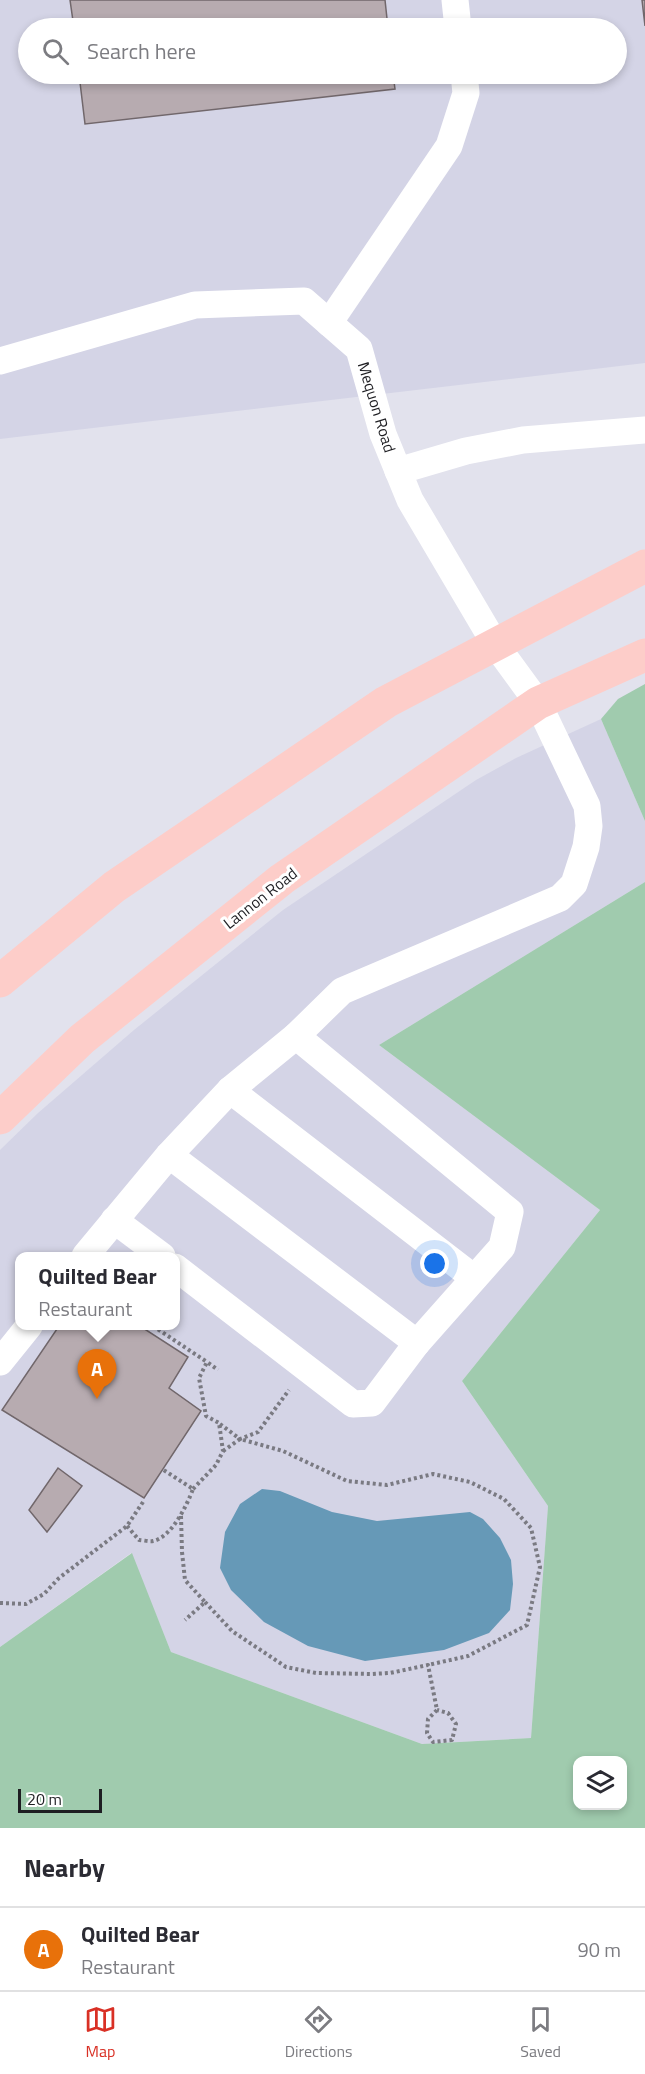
<!DOCTYPE html>
<html lang="en">
<head>
<meta charset="utf-8">
<style>
	body { margin:0; font-family:"Titillium Web",sans-serif; background:#f7f7f7; color:#2b2b33 }
	.controls { position:absolute; right:18px; bottom:18px; display:grid; overflow:hidden; border-radius:12px; box-shadow:0 3px 9px #0003 }
	.controls button { width:54px; height:54px; display:grid; place-items:center; padding:0; border:0; border-bottom:2px solid #e1e1e2; background:#fff; color:#2b2b33; font:30px sans-serif }
	.scale { position:absolute; left:18px; bottom:15px; width:84px; box-sizing:border-box; padding-left:6px; border:3px solid #1e1e22; border-top:0; font-size:16px; line-height:21px; white-space:nowrap; color:#1e1e22; -webkit-text-stroke:4px #fff; paint-order:stroke }
	.you { position:absolute; left:435px; top:1264px; width:21px; height:21px; margin:-15px; border:4px solid #fff; border-radius:50%; background:#1a73e8; box-shadow:0 0 0 9px #1a73e833 }
	.badge { display:grid; place-items:center; width:39px; height:39px; border-radius:50%; background:#d93025; color:#fff; font-size:20px; font-weight:700 }
	.pin { position:absolute; translate:-50% -50px; filter:drop-shadow(0 2px 3px #0008) }
	.pin::after { content:''; position:absolute; top:32px; width:21px; height:18px; background:inherit; clip-path:polygon(0 0,100% 0,50% 100%) }
	.popup { position:absolute; left:15px; top:1252px; width:165px; height:78px; box-sizing:border-box; display:grid; place-content:center; border-radius:12px; background:#fff; filter:drop-shadow(0 2px 4px #0005); font-size:20px; white-space:nowrap; color:#7c7c81 }
	.popup b { font-size:22px; color:#2b2b33 }
	.popup::after { content:''; position:absolute; left:50%; top:100%; margin-left:-12px; border:12px solid transparent; border-top-color:#fff }
	.list { margin:0; padding:0; list-style:none }
	h2 { display:flex; justify-content:space-between; align-items:center; height:78px; margin:0; padding:0 24px; font-size:26px }
	h2 small { font-size:20px; font-weight:400; color:#7c7c81 }
	.list li { display:grid; grid-template-columns:39px 1fr auto; gap:18px; align-items:center; box-sizing:border-box; height:84px; padding:0 24px; border-top:2px solid #e1e1e2 }
	.list b { display:block; font-size:22px; white-space:nowrap }
	.list p { margin:0; font-size:20px; white-space:nowrap; color:#7c7c81 }
	.list em { font-size:20px; font-style:normal; color:#7c7c81 }
	.icon { flex:none; width:33px; height:33px; fill:none; stroke:currentColor; stroke-width:2; stroke-linecap:round; stroke-linejoin:round }
	.map { position:relative; flex:none; width:645px; height:1828px; overflow:hidden }
	.search { position:absolute; background:#fff; box-shadow:0 3px 9px #0003; left:18px; right:18px; top:18px; height:66px; display:flex; align-items:center; gap:15px; box-sizing:border-box; padding:0 21px; border-radius:33px; color:#7c7c81; font-size:22px }
	.sheet { height:162px; background:#fff }
	nav { display:flex; justify-content:space-around; align-items:center; box-sizing:border-box; height:84px; border-top:2px solid #e1e1e2; background:#fff; font-size:16px; color:#7c7c81 }
	nav a { display:grid; justify-items:center; gap:3px }
	nav .on { color:#d93025 }
	.map>svg:first-child { display:block }
</style>
</head>
<body>
<div class="map">
<svg width="645" height="1828" viewBox="0 0 645 1828">
	<rect width="100%" height="100%" fill="#e2e2ed"/>
	<g fill="#d4d4e6" fill-rule="evenodd">
		<path d="M 0,0 L 645,0 L 645,363 L 0,439 ZM 28,28 L 616,28 L 616,74 L 28,74 Z"/>
		<path d="M 601,719 L 645,821 L 645,882 L 379,1045 L 600,1210 L 462,1381 L 548,1506 L 531,1738 L 422,1744 L 171,1652 L 131,1553 L 0,1647 L 0,1150 L 38,1113 L 134,1030 L 283,910 L 476,780 L 516,758 ZM 19,1256 L 175,1256 L 175,1326 L 19,1326 Z"/>
	</g>
	<g fill="#a0cbae" fill-rule="evenodd">
		<polygon points="645,684 645,821 601,719 618,699"/>
		<path d="M 645,882 L 645,1828 L 0,1828 L 0,1647 L 132,1553 L 171,1652 L 422,1744 L 531,1738 L 548,1506 L 462,1381 L 600,1210 L 379,1045 ZM 622,1760 L 622,1806 L 578,1806 L 578,1760 Z"/>
	</g>
	<polygon fill="#6699b7" points="262,1489 280,1491 332,1512 377,1521 470,1512 483,1519 500,1538 511,1560 513,1584 510,1610 489,1633 444,1650 365,1661 308,1646 264,1622 231,1590 220,1568 225,1532 240,1504"/>
	<g fill="#b7abb0" stroke="#71676b" stroke-width="1.5">
		<polygon points="70,0 385,0 388,28 74,28"/>
		<polygon points="642,0 645,0 645,26"/>
		<polygon points="79,74 393,74 395,89 85,124"/>
		<polygon points="59,1326 140,1326 188,1357 169,1388 201,1411 144,1498 2,1410"/>
		<polygon points="58,1468 82,1486 47,1532 29,1510"/>
	</g>
	<g fill="none" stroke-linecap="round" stroke-linejoin="round">
		<g stroke="#7a7a82" stroke-width="4" stroke-dasharray="3 3" stroke-linecap="butt">
			<polyline points="153,1326 207,1362"/>
			<polyline points="220,1424 240,1439 258,1432 289,1390"/>
			<polyline points="223,1451 240,1439 283,1451 347,1481 387,1485 433,1474 470,1482 504,1499 531,1528 540,1567 527,1625 468,1656 428,1665"/>
			<polyline points="193,1489 216,1465 223,1451 219,1423 206,1416 199,1378 207,1362 218,1370"/>
			<polyline points="181,1516 182,1552 185,1580 205,1602 185,1620"/>
			<path d="M 127,1526 L 139,1540 C 143,1540 150,1542 153,1541 C 172,1537 187,1505 193,1489 L 162,1469"/>
			<polyline points="205,1602 232,1631 286,1667 316,1673 372,1674 390,1673 428,1665 437,1710 428,1719 427,1733 433,1742 452,1740 456,1724 448,1713 437,1710"/>
			<polyline points="0,1603 26,1604 44,1594 59,1578 127,1526 143,1502"/>
		</g>
		<g stroke="#fff" stroke-width="27">
			<polyline points="455,0 458,28"/>
			<polyline points="329,323 449,146 466,93 464,74"/>
			<polyline points="0,361 195,305 304,301 359,349 383,434 410,500 495,644 538,703 587,806 589,826 586,847 574,884 560,898 342,991 296,1036 230,1090 169,1155 85,1256"/>
			<polyline points="398,471 466,451 523,440 645,430"/>
			<polyline points="230,1090 474,1278"/>
			<polyline points="169,1155 417,1343"/>
			<polyline points="114,1220 162,1256"/>
			<polyline points="175,1267 353,1404 372,1403 417,1343 502,1247 510,1212 296,1036"/>
			<polyline points="0,1362 29,1326"/>
		</g>
		<g stroke="#fdcdc9" stroke-width="33">
			<polyline points="0,981 114,887 386,702 645,566"/>
			<polyline points="0,1118 82,1039 282,879 538,703 645,655"/>
		</g>
	</g>
	<g text-anchor="middle" stroke-width="6" stroke-linejoin="round" paint-order="stroke">
		<g font-size="16" fill="#1e1e22" stroke="#fff">
			<text transform="translate(377 407) rotate(73)" y="6">Mequon Road</text>
			<text transform="translate(260 898) rotate(-38)" y="6">Lannon Road</text>
		</g>
	</g>
</svg>
<div class="controls">
<button><svg class="icon" aria-label="layers" viewBox="0 0 24 24"><path d="M12 4l9 5-9 5-9-5zM3 14l9 5 9-5"/></svg></button>
</div>
<div class="scale">20 m</div>
<div class="you"></div>
<div class="pin badge" style="left:97px;top:1399px;background:#e8710a">A</div>
<div class="popup"><b>Quilted Bear</b>Restaurant</div>
<div class="search"><svg class="icon" aria-label="search" viewBox="0 0 24 24"><circle cx="10" cy="10" r="6"/><path d="M15 15l6 6"/></svg>Search here</div>
</div>
<section class="sheet">
<h2>Nearby<small></small></h2>
<ul class="list">
<li><span class="badge" style="background:#e8710a">A</span><div><b>Quilted Bear</b><p>Restaurant</p></div><em>90 m</em></li>
</ul>
</section>
<nav>
<a class="on"><svg class="icon" aria-label="map" viewBox="0 0 24 24"><path d="M3 6l6-2 6 2 6-2v14l-6 2-6-2-6 2zM9 4v14M15 6v14"/></svg>Map</a>
<a><svg class="icon" aria-label="directions" viewBox="0 0 24 24"><path d="M12 3l9 9-9 9-9-9zM9 14v-3h6M13 9l2 2-2 2"/></svg>Directions</a>
<a><svg class="icon" aria-label="saved" viewBox="0 0 24 24"><path d="M7 4h10v16l-5-4-5 4z"/></svg>Saved</a>
</nav>
</body>
</html>
